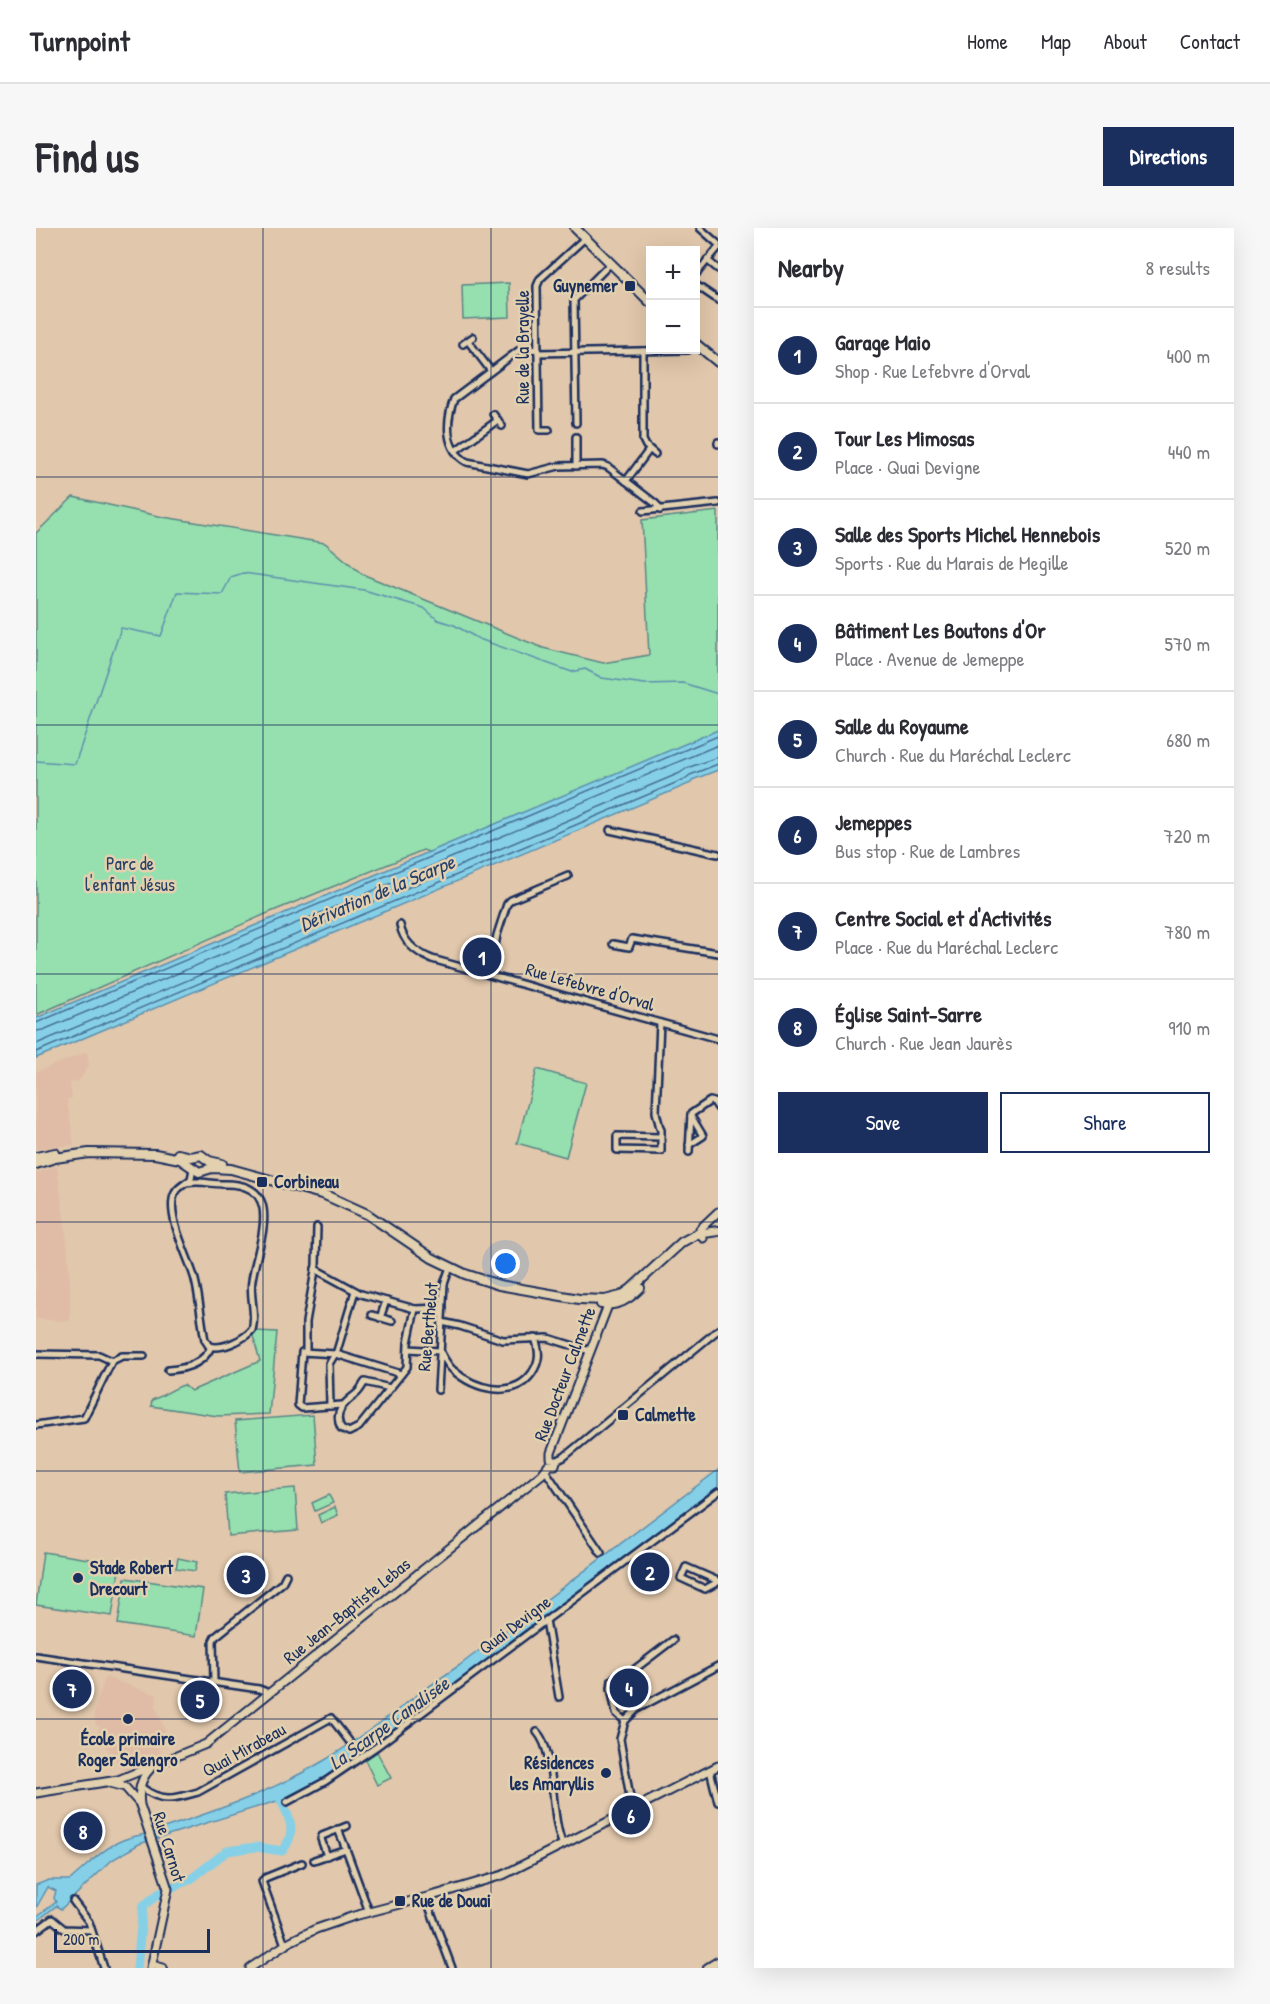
<!DOCTYPE html>
<html lang="en">
<head>
<meta charset="utf-8">
<style>
	body { margin:0; font-family:"Patrick Hand",sans-serif; background:#f7f7f7; color:#2b2b33 }
	.controls { position:absolute; right:18px; top:18px; display:grid; overflow:hidden; border-radius:0px; box-shadow:0 6px 24px #0002 }
	.controls button { width:54px; height:54px; display:grid; place-items:center; padding:0; border:0; border-bottom:2px solid #e1e1e2; background:#fff; color:#2b2b33; font:30px sans-serif }
	.scale { position:absolute; left:18px; bottom:15px; width:156px; box-sizing:border-box; padding-left:6px; border:3px solid #1b2f5e; border-top:0; font-size:16px; line-height:21px; white-space:nowrap; color:#1b2f5e; -webkit-text-stroke:4px #e2d0ae; paint-order:stroke }
	.you { position:absolute; left:470px; top:1036px; width:21px; height:21px; margin:-15px; border:4px solid #fff; border-radius:50%; background:#1a73e8; box-shadow:0 0 0 9px #1a73e833 }
	.badge { display:grid; place-items:center; width:39px; height:39px; border-radius:50%; background:#1b2f5e; color:#fff; font-size:20px; font-weight:700 }
	.pin { position:absolute; translate:-50% -50%; border:3px solid #fff; box-shadow:0 2px 6px #0006 }
	.list { margin:0; padding:0; list-style:none }
	h2 { display:flex; justify-content:space-between; align-items:center; height:78px; margin:0; padding:0 24px; font-size:26px }
	h2 small { font-size:20px; font-weight:400; color:#7c7c81 }
	.list li { display:grid; grid-template-columns:39px 1fr auto; gap:18px; align-items:center; box-sizing:border-box; height:96px; padding:0 24px; border-top:2px solid #e1e1e2 }
	.list b { display:block; font-size:22px; white-space:nowrap }
	.list p { margin:0; font-size:20px; white-space:nowrap; color:#7c7c81 }
	.list em { font-size:20px; font-style:normal; color:#7c7c81 }
	.actions { display:flex; gap:12px; padding:18px 24px }
	.actions a { flex:1; padding:14px 0; border:2px solid #1b2f5e; border-radius:0px; text-align:center; font-size:21px; color:#1b2f5e }
	.actions .main { background:#1b2f5e; color:#fff }
	.map { position:relative; flex:none; width:682px; height:1740px; overflow:hidden; border-radius:0px }
	header { display:flex; align-items:center; gap:36px; box-sizing:border-box; height:84px; padding:0 30px; background:#fff; border-bottom:2px solid #e1e1e2 }
	header strong { font-size:28px }
	nav { display:flex; gap:33px; margin-inline-start:auto; font-size:21px }
	.intro { display:flex; align-items:center; justify-content:space-between; box-sizing:border-box; height:144px; padding:0 36px }
	h1 { margin:0; font-size:42px }
	.button { padding:15px 27px; border-radius:0px; background:#1b2f5e; color:#fff; font-size:21px; font-weight:700 }
	main { display:flex; gap:36px; padding:0 36px }
	aside { flex:1; background:#fff; border-radius:0px; box-shadow:0 6px 24px #0002 }
	.map>svg:first-child { display:block }
</style>
</head>
<body>
<header>
<strong>Turnpoint</strong>
<nav><a>Home</a><a>Map</a><a>About</a><a>Contact</a></nav>
</header>
<div class="intro"><h1>Find us</h1><a class="button">Directions</a></div>
<main>
<div class="map">
<svg width="682" height="1740" viewBox="0 0 682 1740">
	<rect width="100%" height="100%" fill="#e1c7ab"/>
	<filter id="ink" filterUnits="userSpaceOnUse"><feTurbulence type="fractalNoise" baseFrequency=".0167" numOctaves="2"/><feDisplacementMap in="SourceGraphic" scale="12" xChannelSelector="R" yChannelSelector="G"/><feConvolveMatrix kernelMatrix="1 2 1 2 8 2 1 2 1" color-interpolation-filters="sRGB"/></filter>
	<g filter="url(#ink)">
		<g fill="#e0bca7">
			<polygon points="51,824 53,837 43,853 34,855 36,870 31,871 38,917 0,921 0,844"/>
			<polygon points="21,938 31,1013 34,1057 34,1093 0,1091 0,945"/>
			<polygon points="69,1449 121,1467 120,1479 133,1514 122,1519 126,1531 88,1543 68,1516 62,1505 64,1498 60,1497 58,1485"/>
		</g>
		<g fill="#96dfae" stroke="#588786" stroke-width="1.5">
			<polygon points="473,55 474,89 427,91 426,57"/>
			<polygon points="37,269 127,289 289,315 326,346 507,420 567,435 613,427 606,292 682,283 682,535 432,639 387,622 232,685 0,787 0,305"/>
			<polygon points="501,841 550,855 530,929 481,915"/>
			<path d="M 219,1103 L 241,1104 L 233,1186 L 182,1188 L 115,1178 L 116,1172 C 128,1168 137,1160 148,1157 L 155,1163 L 224,1133 L 217,1108 Z"/>
			<polygon points="277,1187 281,1237 204,1244 199,1193"/>
			<polygon points="259,1260 262,1302 192,1308 189,1266"/>
			<polygon points="293,1267 297,1275 279,1283 276,1275"/>
			<polygon points="299,1279 302,1287 285,1295 282,1287"/>
			<polygon points="7,1324 84,1336 76,1388 0,1377"/>
			<polygon points="142,1330 161,1334 159,1343 140,1340"/>
			<polygon points="89,1350 167,1361 160,1408 82,1396"/>
			<polygon points="341,1524 355,1550 341,1557 329,1532"/>
		</g>
		<g fill="#86d0e7" stroke="#5b90b0" stroke-width="1.5">
			<polygon points="682,502 682,542 656,552 655,555 0,830 0,790"/>
			<path d="M 682,1242 L 682,1259 L 307,1539 L 291,1549 L 244,1572 L 103,1616 L 76,1632 L 25,1681 L 20,1678 L 0,1694 L 0,1689 L 20,1674 L 18,1670 L 20,1663 L 12,1659 L 0,1680 L 0,1657 L 13,1652 L 34,1652 C 51,1638 67,1620 87,1612 C 101,1606 115,1607 128,1600 C 185,1581 237,1563 289,1532 C 336,1504 378,1467 424,1437 Z"/>
		</g>
		<g fill="none" stroke-linecap="round" stroke-linejoin="round">
			<g stroke="#466f95" stroke-width="1.5">
				<polyline points="0,795 682,508"/>
				<polyline points="0,803 7,802 62,779 682,517"/>
				<polyline points="0,816 644,545 651,540 682,529"/>
				<polyline points="0,824 649,551 654,547 682,536"/>
			</g>
			<polyline stroke="#5b90b0" stroke-width="1.5" points="0,533 39,536 85,400 125,408 141,364 186,366 195,349 207,345 328,362 388,380 402,392 418,397 443,411 536,444 549,441 566,450 608,456 647,455 682,466"/>
			<path stroke="#86d0e7" stroke-width="9" d="M 101,1740 L 107,1678 L 125,1664 L 155,1651 L 191,1623 L 220,1619 L 246,1623 C 264,1602 251,1586 241,1564"/>
			<defs>
				<g id="minor">
					<polyline points="664,0 682,16"/>
					<polyline points="671,32 682,41"/>
					<polyline points="660,46 682,20"/>
					<polyline points="660,57 682,72"/>
					<polyline points="432,113 455,143"/>
					<polyline points="427,116 437,109"/>
					<path d="M 502,121 L 482,123 L 418,171 C 410,193 408,221 431,234 L 492,246 L 523,238 L 567,237 L 572,239 L 620,276 L 624,282"/>
					<polyline points="607,123 607,212 610,218 619,226"/>
					<polyline points="502,125 652,122"/>
					<polyline points="457,186 466,198"/>
					<polyline points="540,195 538,72 575,35"/>
					<polyline points="513,202 503,202 501,58 504,51 549,10"/>
					<polyline points="682,214 682,216"/>
					<polyline points="419,223 462,192"/>
					<polyline points="540,238 540,209"/>
					<polyline points="590,253 613,222"/>
					<polyline points="607,283 682,275"/>
					<polyline points="574,602 682,626"/>
					<path d="M 364,697 C 367,714 381,725 396,731 L 682,811"/>
					<polyline points="577,716 593,719 596,711 682,725"/>
					<polyline points="454,746 461,707 471,676 475,672 532,648"/>
					<polyline points="624,795 620,884 624,900 625,902 625,923 581,922 581,908 625,909"/>
					<polyline points="653,917 667,908 655,888"/>
					<polyline points="653,924 655,886 674,873 678,874 682,880"/>
					<path d="M 151,955 C 164,952 174,956 187,956 C 252,954 221,1017 216,1052 C 213,1069 221,1086 216,1102 C 207,1112 186,1122 173,1118 L 169,1112 C 165,1092 164,1072 159,1052 C 153,1029 133,995 137,971 C 139,960 148,957 155,951 L 157,941"/>
					<polyline points="279,1041 325,1066 379,1081 407,1080"/>
					<polyline points="336,1087 356,1093"/>
					<polyline points="344,1090 350,1073"/>
					<polyline points="406,1094 424,1098 467,1112 512,1110 554,1123"/>
					<path d="M 373,1121 L 404,1123 C 408,1130 411,1137 417,1142 C 438,1161 477,1172 496,1145 C 504,1133 504,1124 499,1110"/>
					<polyline points="270,1123 270,1094 280,1037 281,999"/>
					<polyline points="0,1126 63,1127 76,1133 86,1128 108,1128"/>
					<path d="M 132,1142 C 149,1141 167,1136 175,1119"/>
					<path d="M 354,1160 L 329,1154 C 326,1158 324,1163 320,1166 C 308,1175 297,1184 305,1200 L 313,1204 L 323,1199 L 371,1139 L 372,1115 L 379,1081"/>
					<polyline points="402,1162 408,1056 414,1039"/>
					<polyline points="306,1177 266,1180 262,1177 266,1124 300,1126 365,1146"/>
					<polyline points="294,1178 293,1136 301,1123 319,1063"/>
					<polyline points="0,1197 48,1190 76,1133"/>
					<polyline points="520,1233 528,1229 682,1102"/>
					<polyline points="509,1242 565,1325"/>
					<polyline points="682,1353 650,1339 645,1350 669,1361 682,1354"/>
					<polyline points="510,1392 523,1469"/>
					<polyline points="0,1428 223,1461 233,1465"/>
					<polyline points="178,1454 177,1413 179,1409 246,1355 250,1347"/>
					<polyline points="589,1493 580,1485 575,1460 576,1452 582,1446 595,1444 637,1412"/>
					<path d="M 501,1504 C 521,1526 513,1586 527,1617"/>
					<polyline points="674,1542 682,1574"/>
					<path d="M 105,1559 C 126,1575 138,1571 162,1564 L 295,1490 L 313,1513"/>
					<polyline points="251,1574 290,1553 340,1519 682,1264"/>
					<polyline points="596,1581 584,1511 589,1493 601,1481 682,1438"/>
					<polyline points="302,1601 310,1621"/>
					<polyline points="291,1628 285,1611 286,1608 311,1598"/>
					<polyline points="278,1632 310,1621 333,1684"/>
					<polyline points="390,1670 416,1740"/>
					<polyline points="37,1673 53,1694 68,1740"/>
					<polyline points="0,1703 16,1691 28,1701 55,1702"/>
					<polyline points="249,1717 226,1653 229,1650 266,1635"/>
				</g>
				<g id="tertiary">
					<polyline points="667,1010 664,1001 682,984"/>
					<polyline points="515,1230 515,1225 571,1080 571,1072"/>
					<path d="M 114,1541 C 104,1551 102,1563 104,1577 L 132,1661 L 115,1740"/>
					<polyline points="74,1555 89,1559 103,1575"/>
					<polyline points="0,1565 82,1552 170,1516 506,1246 513,1237 519,1237 520,1233"/>
					<polyline points="116,1737 127,1740"/>
					<polyline points="214,1740 255,1713 280,1701 318,1688 399,1667 467,1647 682,1538"/>
				</g>
				<g id="secondary">
					<polyline points="539,0 614,74"/>
					<polyline points="660,116 682,134"/>
					<polyline points="142,926 155,929 165,927 173,933 186,936"/>
					<polyline points="0,929 19,925"/>
					<polyline points="0,936 19,930 53,925 119,926 144,931 163,944 176,940 195,941 289,967 331,986 396,1030 429,1046 463,1057 543,1071 569,1072 585,1068 595,1061 646,1014 661,1006 682,1003"/>
					<path d="M 565,1076 C 582,1078 592,1072 604,1060"/>
					<polyline points="672,1740 682,1734"/>
				</g>
			</defs>
			<use href="#minor" stroke="#1b2f5e" stroke-width="10"/>
			<use href="#tertiary" stroke="#1b2f5e" stroke-width="11"/>
			<use href="#secondary" stroke="#1b2f5e" stroke-width="12"/>
			<use href="#minor" stroke="#e2d0ae" stroke-width="5"/>
			<use href="#tertiary" stroke="#e2d0ae" stroke-width="7"/>
			<use href="#secondary" stroke="#e2d0ae" stroke-width="8"/>
		</g>
	</g>
	<path fill="none" stroke="#1b2f5e" stroke-width="1.5" stroke-opacity="0.55" d="M 227,0 L 227,1740M 455,0 L 455,1740M 0,249 L 682,249M 0,497 L 682,497M 0,746 L 682,746M 0,994 L 682,994M 0,1243 L 682,1243M 0,1491 L 682,1491"/>
	<g fill="#1b2f5e" stroke="#e2d0ae" stroke-width="2">
		<rect x="588" y="52" width="12" height="12" rx="3"/>
		<rect x="220" y="948" width="12" height="12" rx="3"/>
		<rect x="581" y="1181" width="12" height="12" rx="3"/>
		<circle cx="42" cy="1350" r="6"/>
		<circle cx="92" cy="1491" r="6"/>
		<circle cx="570" cy="1545" r="6"/>
		<rect x="358" y="1667" width="12" height="12" rx="3"/>
	</g>
	<g text-anchor="middle" stroke-width="5" stroke-linejoin="round" paint-order="stroke">
		<g font-size="18" font-weight="bold" fill="#1b2f5e" stroke="#e2d0ae" text-anchor="start">
			<text x="582" y="64" text-anchor="end">Guynemer</text>
			<text x="238" y="960">Corbineau</text>
			<text x="599" y="1193">Calmette</text>
			<text x="54" y="1346">Stade Robert<tspan x="54" dy="21">Drecourt</tspan></text>
			<text x="92" y="1517" text-anchor="middle">École primaire<tspan x="92" dy="21">Roger Salengro</tspan></text>
			<text x="558" y="1541" text-anchor="end">Résidences<tspan x="558" dy="21">les Amaryllis</tspan></text>
			<text x="376" y="1679">Rue de Douai</text>
		</g>
		<g font-size="18" fill="#1b2f5e" stroke="#e2d0ae">
			<text transform="translate(487 119) rotate(-90)" y="6">Rue de la Brayelle</text>
			<text transform="translate(554 759) rotate(16)" y="6">Rue Lefebvre d'Orval</text>
			<text transform="translate(392 1099) rotate(-85)" y="6">Rue Berthelot</text>
			<text transform="translate(529 1146) rotate(-69)" y="6">Rue Docteur Calmette</text>
			<text transform="translate(311 1383) rotate(-39)" y="6">Rue Jean-Baptiste Lebas</text>
			<text transform="translate(479 1397) rotate(-37)" y="6">Quai Devigne</text>
			<text transform="translate(208 1522) rotate(-29)" y="6">Quai Mirabeau</text>
			<text transform="translate(133 1619) rotate(73)" y="6">Rue Carnot</text>
		</g>
		<g font-size="18" fill="#274166" stroke="#e2d0ae">
			<text x="94" y="642">Parc de<tspan x="94" dy="21">l'enfant Jésus</tspan></text>
		</g>
		<g font-size="20" font-style="italic" fill="#263f6c" stroke="#e2d0ae">
			<text transform="translate(341 665) rotate(-23)" y="7">Dérivation de la Scarpe</text>
			<text transform="translate(353 1495) rotate(-36)" y="7">La Scarpe Canalisée</text>
		</g>
	</g>
</svg>
<div class="controls">
<button>+</button>
<button>−</button>
</div>
<div class="scale">200 m</div>
<div class="you"></div>
<div class="pin badge" style="left:446px;top:729px">1</div>
<div class="pin badge" style="left:614px;top:1344px">2</div>
<div class="pin badge" style="left:210px;top:1347px">3</div>
<div class="pin badge" style="left:593px;top:1460px">4</div>
<div class="pin badge" style="left:164px;top:1472px">5</div>
<div class="pin badge" style="left:595px;top:1587px">6</div>
<div class="pin badge" style="left:36px;top:1461px">7</div>
<div class="pin badge" style="left:47px;top:1603px">8</div>
</div>
<aside>
<h2>Nearby<small>8 results</small></h2>
<ul class="list">
<li><span class="badge">1</span><div><b>Garage Maio</b><p>Shop · Rue Lefebvre d'Orval</p></div><em>400 m</em></li>
<li><span class="badge">2</span><div><b>Tour Les Mimosas</b><p>Place · Quai Devigne</p></div><em>440 m</em></li>
<li><span class="badge">3</span><div><b>Salle des Sports Michel Hennebois</b><p>Sports · Rue du Marais de Megille</p></div><em>520 m</em></li>
<li><span class="badge">4</span><div><b>Bâtiment Les Boutons d'Or</b><p>Place · Avenue de Jemeppe</p></div><em>570 m</em></li>
<li><span class="badge">5</span><div><b>Salle du Royaume</b><p>Church · Rue du Maréchal Leclerc</p></div><em>680 m</em></li>
<li><span class="badge">6</span><div><b>Jemeppes</b><p>Bus stop · Rue de Lambres</p></div><em>720 m</em></li>
<li><span class="badge">7</span><div><b>Centre Social et d'Activités</b><p>Place · Rue du Maréchal Leclerc</p></div><em>780 m</em></li>
<li><span class="badge">8</span><div><b>Église Saint-Sarre</b><p>Church · Rue Jean Jaurès</p></div><em>910 m</em></li>
</ul>
<div class="actions"><a class="main">Save</a><a>Share</a></div>
</aside>
</main>
</body>
</html>
